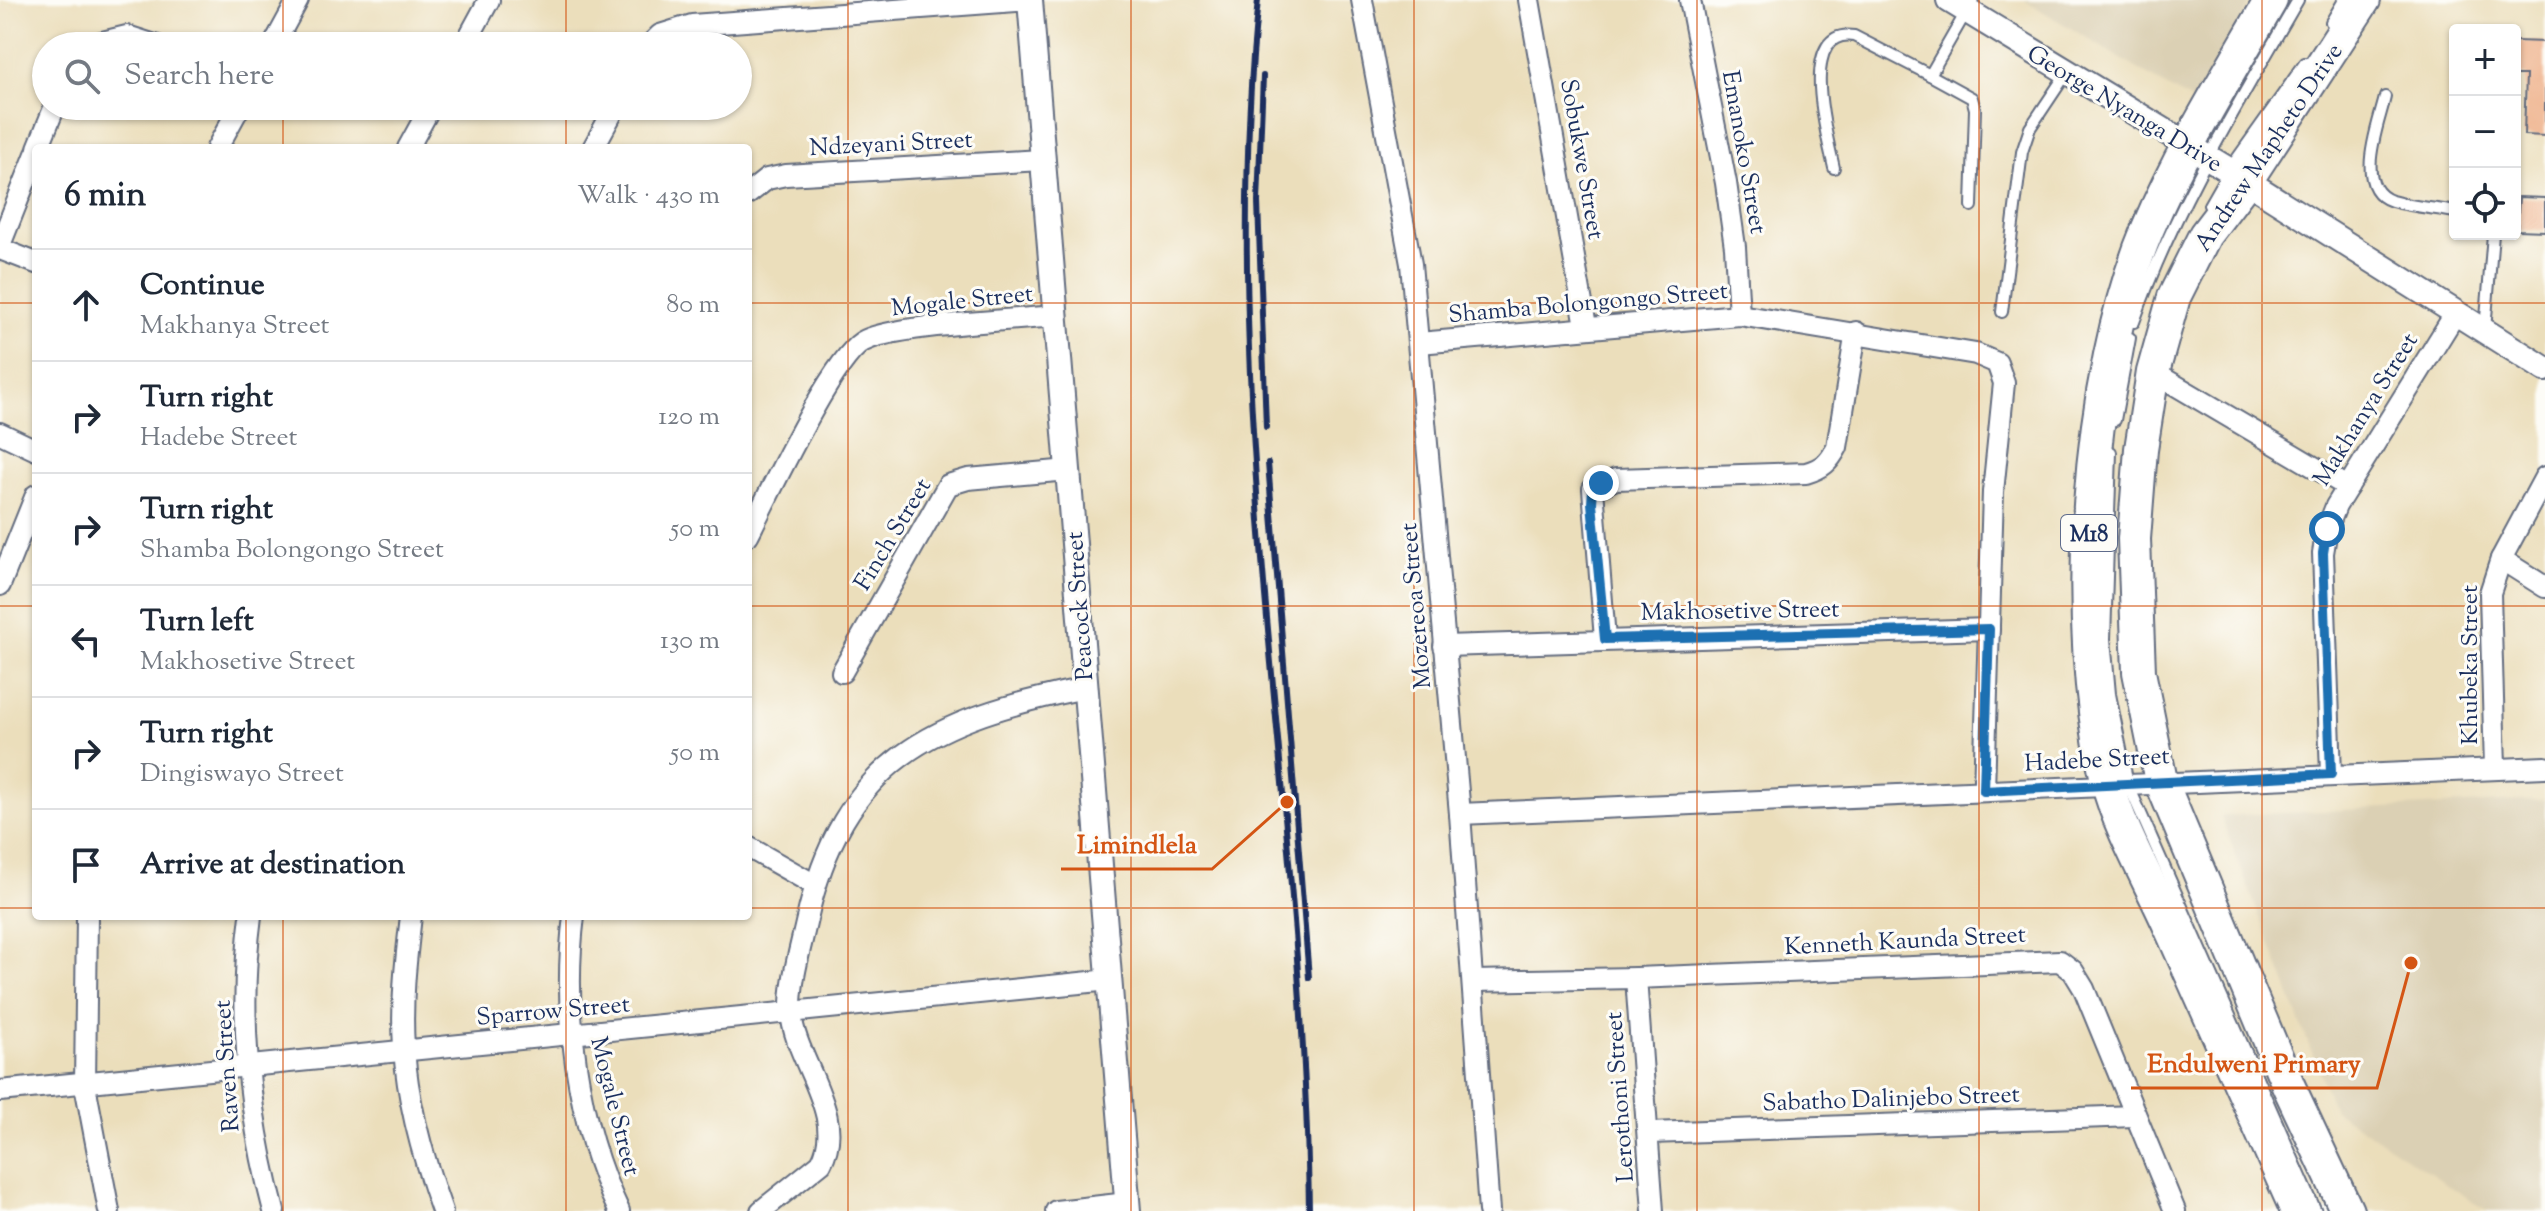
<!DOCTYPE html>
<html lang="en">
<head>
<meta charset="utf-8">
<style>
	body { margin:0; font-family:"Sorts Mill Goudy",serif; background:#f6f6f7; color:#1f2937 }
	.controls { position:absolute; right:24px; top:24px; display:grid; overflow:hidden; border-radius:8px; box-shadow:0 2px 6px #0004 }
	.controls button { width:72px; height:72px; display:grid; place-items:center; padding:0; border:0; border-bottom:2px solid #e0e1e3; background:#fff; color:#1f2937; font:40px sans-serif }
	.stop { position:absolute; width:24px; height:24px; margin:-18px; border:6px solid #1f6fb2; border-radius:50%; background:#fff }
	.stop.end { background:#1f6fb2; border-color:#fff; box-shadow:0 2px 8px #0008 }
	.list { margin:0; padding:0; list-style:none }
	h2 { display:flex; justify-content:space-between; align-items:center; height:104px; margin:0; padding:0 32px; font-size:34px }
	h2 small { font-size:26px; font-weight:400; color:#747a83 }
	.list li { display:grid; grid-template-columns:52px 1fr auto; gap:24px; align-items:center; box-sizing:border-box; height:112px; padding:0 32px; border-top:2px solid #e0e1e3 }
	.list b { display:block; font-size:30px; white-space:nowrap }
	.list p { margin:0; font-size:26px; white-space:nowrap; color:#747a83 }
	.list em { font-size:26px; font-style:normal; color:#747a83 }
	.icon { flex:none; width:44px; height:44px; fill:none; stroke:currentColor; stroke-width:2; stroke-linecap:round; stroke-linejoin:round }
	.map { position:relative; flex:none; width:2545px; height:1211px; overflow:hidden }
	.search { position:absolute; background:#fff; box-shadow:0 2px 6px #0004; left:32px; top:32px; width:720px; height:88px; display:flex; align-items:center; gap:20px; box-sizing:border-box; padding:0 28px; border-radius:44px; color:#747a83; font-size:30px }
	.panel { position:absolute; background:#fff; box-shadow:0 2px 6px #0004; left:32px; top:144px; width:720px; height:776px; border-radius:8px }
	.map>svg:first-child { display:block }
</style>
</head>
<body>
<div class="map">
<svg width="2545" height="1211" viewBox="0 0 2545 1211">
	<rect width="100%" height="100%" fill="#fdfcf7"/>
	<filter id="ink" filterUnits="userSpaceOnUse"><feTurbulence type="fractalNoise" baseFrequency=".0125" numOctaves="2"/><feDisplacementMap in="SourceGraphic" scale="16" xChannelSelector="R" yChannelSelector="G"/><feConvolveMatrix kernelMatrix="1 2 1 2 8 2 1 2 1" color-interpolation-filters="sRGB"/></filter>
	<filter id="wash" filterUnits="userSpaceOnUse"><feTurbulence type="fractalNoise" baseFrequency=".006" numOctaves="4" result="noise"/><feDisplacementMap in="SourceGraphic" scale="32" xChannelSelector="R" yChannelSelector="G"/><feGaussianBlur stdDeviation="1.8" result="paint"/><feColorMatrix in="noise" values="0 0 0 0 0 0 0 0 0 0 0 0 0 0 0 0 0 1.4 0 .05"/><feComposite in="paint" operator="in"/></filter>
	<g filter="url(#wash)">
		<rect width="100%" height="100%" fill="#ebdebb"/>
		<g fill="#dbd0b4">
			<polygon points="2024,0 2251,0 2199,106"/>
			<polygon points="2545,800 2545,1211 2488,1211 2334,1110 2221,816"/>
		</g>
		<g id="blocks">
			<g fill="#eead85">
				<polygon points="2515,41 2545,42 2545,136 2524,135 2526,75 2515,75"/>
				<polygon points="2519,197 2545,198 2545,231 2517,230"/>
			</g>
		</g>
	</g>
	<g filter="url(#ink)">
		<use href="#blocks" fill-opacity="0" stroke="#646c7f" stroke-width="2"/>
		<g fill="none" stroke-linecap="round" stroke-linejoin="round">
			<defs>
				<g id="service">
					<polyline points="2331,22 2344,0"/>
					<path d="M 2385,97 C 2379,124 2352,188 2392,201 C 2412,207 2435,208 2455,212"/>
					<path d="M 1834,168 C 1828,140 1796,27 1854,36 L 1930,75"/>
					<polyline points="2209,205 2229,170 2305,63"/>
					<polyline points="1972,206 1975,109 1972,98 1930,75 1973,0"/>
					<polyline points="2002,312 2022,152 2030,128 2066,74"/>
					<path d="M 2134,322 C 2174,208 2238,104 2298,0"/>
					<polyline points="2485,330 2493,234"/>
					<polyline points="2115,420 2130,338"/>
					<polyline points="2111,452 2105,639 2110,694 2128,784 2316,1211"/>
				</g>
				<g id="minor">
					<polyline points="1362,0 1411,264 1460,814 1489,1211"/>
					<polyline points="1529,0 1586,326"/>
					<polyline points="1690,0 1726,183 1735,247 1739,315"/>
					<polyline points="86,46 127,36 158,46"/>
					<polyline points="273,46 298,0"/>
					<polyline points="464,46 489,0"/>
					<polyline points="649,46 660,35 692,25 1030,0"/>
					<polyline points="38,148 55,106"/>
					<polyline points="217,148 240,106"/>
					<polyline points="408,148 431,106"/>
					<polyline points="593,148 616,106"/>
					<polyline points="748,194 767,179 786,175 1042,160"/>
					<polyline points="0,245 36,154"/>
					<polyline points="0,249 36,263"/>
					<polyline points="1419,343 1739,315 1976,354 1997,363 2004,383 1993,492 1984,791"/>
					<polyline points="2153,372 2348,487"/>
					<polyline points="0,433 36,450"/>
					<path d="M 748,535 C 769,495 830,363 862,342 C 889,325 1017,320 1055,316"/>
					<polyline points="2501,559 2545,587"/>
					<polyline points="0,585 36,495"/>
					<path d="M 1605,639 L 1593,489 L 1616,479 L 1806,473 C 1823,468 1829,462 1837,447 L 1856,332"/>
					<polyline points="1444,646 1989,629"/>
					<polyline points="842,672 948,485 968,479 1069,470"/>
					<polyline points="2495,768 2490,593 2501,559 2545,477"/>
					<polyline points="2331,774 2323,553 2327,529 2336,506 2455,314"/>
					<polyline points="1460,814 2545,767"/>
					<polyline points="748,847 815,885"/>
					<polyline points="87,916 85,1085 109,1211"/>
					<path d="M 251,916 C 238,1014 249,1116 274,1211"/>
					<path d="M 411,916 C 406,959 401,1003 404,1047 C 407,1100 424,1161 442,1211"/>
					<path d="M 574,916 C 562,1011 577,1124 619,1211"/>
					<polyline points="1636,978 1653,1211"/>
					<polyline points="1474,981 1636,978 2060,961 2073,971 2084,989 2175,1211"/>
					<polyline points="0,1091 1110,980"/>
					<polyline points="1650,1133 2135,1116"/>
					<path d="M 761,1211 L 821,1163 C 848,1115 794,1060 791,1012 C 790,983 800,950 806,923 C 842,759 933,719 1085,688"/>
					<polyline points="1056,1211 1128,1203"/>
				</g>
				<g id="tertiary">
					<polyline points="1030,0 1128,1211"/>
					<polyline points="1949,0 2229,170 2545,369"/>
				</g>
				<g id="primary">
					<path d="M 2271,0 C 2228,75 2182,148 2148,228 C 2085,378 2070,626 2108,784 C 2118,826 2152,886 2170,927 C 2213,1021 2255,1116 2297,1211"/>
					<polyline points="2347,1211 2289,1087 2161,781 2139,672 2134,539 2141,449 2153,372 2174,297 2205,235 2246,181 2364,0"/>
				</g>
			</defs>
			<use href="#service" stroke="#646c7f" stroke-width="14"/>
			<use href="#minor" stroke="#646c7f" stroke-width="24"/>
			<use href="#tertiary" stroke="#646c7f" stroke-width="28"/>
			<use href="#primary" stroke="#646c7f" stroke-width="36"/>
			<use href="#service" stroke="#fff" stroke-width="10"/>
			<use href="#minor" stroke="#fff" stroke-width="20"/>
			<use href="#tertiary" stroke="#fff" stroke-width="24"/>
			<use href="#primary" stroke="#fff" stroke-width="32"/>
			<g stroke="#1b2f5e" stroke-width="6">
				<path d="M 1258,0 C 1216,404 1304,807 1309,1211"/>
				<polyline points="1263,76 1258,202 1266,427"/>
				<polyline points="1268,463 1309,978"/>
			</g>
		</g>
	</g>
	<g fill="none" stroke-linecap="round" stroke-linejoin="round" filter="url(#ink)">
		<polyline stroke="#1f6fb2" stroke-width="10" points="1601,483 1593,489 1592,503 1605,639 1989,629 1984,791 2331,774 2323,553 2327,529"/>
	</g>
	<path fill="none" stroke="#d45514" stroke-width="2" stroke-opacity="0.55" d="M 283,0 L 283,46M 566,0 L 566,46M 848,0 L 848,1211M 1131,0 L 1131,1211M 1414,0 L 1414,1211M 1697,0 L 1697,1211M 1979,0 L 1979,1211M 2262,0 L 2262,1211M 283,106 L 283,148M 566,106 L 566,148M 0,303 L 36,303M 748,303 L 2545,303M 0,606 L 36,606M 748,606 L 2545,606M 0,908 L 36,908M 748,908 L 2545,908M 283,916 L 283,1211M 566,916 L 566,1211"/>
	<g text-anchor="middle" stroke-width="6" stroke-linejoin="round" paint-order="stroke">
		<rect fill="#fdfcf7" stroke="#5f6c8c" stroke-width="2" x="2061" y="515" width="56" height="36" rx="6"/>
		<g font-size="22" font-weight="bold" fill="#1b2f5e">
			<text x="2089" y="541">M18</text>
		</g>
		<g font-size="24" fill="#1b2f5e" stroke="#fdfcf7">
			<text transform="translate(2125 108) rotate(31)" y="8">George Nyanga Drive</text>
			<text transform="translate(891 143) rotate(-3)" y="8">Ndzeyani Street</text>
			<text transform="translate(2268 147) rotate(-56)" y="8">Andrew Mapheto Drive</text>
			<text transform="translate(1745 152) rotate(80)" y="8">Emanoko Street</text>
			<text transform="translate(1583 159) rotate(80)" y="8">Sobukwe Street</text>
			<text transform="translate(962 300) rotate(-6)" y="8">Mogale Street</text>
			<text transform="translate(1588 302) rotate(-5)" y="8">Shamba Bolongongo Street</text>
			<text transform="translate(2365 409) rotate(-58)" y="8">Makhanya Street</text>
			<text transform="translate(892 534) rotate(-59)" y="8">Finch Street</text>
			<text transform="translate(1079 606) rotate(-94)" y="8">Peacock Street</text>
			<text transform="translate(1415 606) rotate(-95)" y="8">Mozereoa Street</text>
			<text transform="translate(1740 610) rotate(-1)" y="8">Makhosetive Street</text>
			<text transform="translate(2469 665) rotate(-90)" y="8">Khubeka Street</text>
			<text transform="translate(2097 759) rotate(-3)" y="8">Hadebe Street</text>
			<text transform="translate(1905 940) rotate(-3)" y="8">Kenneth Kaunda Street</text>
			<text transform="translate(553 1010) rotate(-5)" y="8">Sparrow Street</text>
			<text transform="translate(226 1066) rotate(-94)" y="8">Raven Street</text>
			<text transform="translate(1619 1097) rotate(-94)" y="8">Lerothoni Street</text>
			<text transform="translate(1891 1098) rotate(-2)" y="8">Sabatho Dalinjebo Street</text>
			<text transform="translate(616 1106) rotate(76)" y="8">Mogale Street</text>
		</g>
	</g>
	<path fill="none" stroke="#d45514" stroke-width="3" d="M1287 802L1212 869H1061M2411 963L2377 1088H2131"/>
	<g fill="#d45514" stroke="#fdfcf7" stroke-width="3">
		<circle cx="1287" cy="802" r="8"/>
		<circle cx="2411" cy="963" r="8"/>
	</g>
	<g font-size="26" text-anchor="middle" font-weight="bold" fill="#d45514" stroke="#fdfcf7" stroke-width="6" stroke-linejoin="round" paint-order="stroke">
		<text x="1137" y="853">Limindlela</text>
		<text x="2254" y="1072">Endulweni Primary</text>
	</g>
</svg>
<div class="controls">
<button>+</button>
<button>−</button>
<button><svg class="icon" aria-label="locate" viewBox="0 0 24 24"><circle cx="12" cy="12" r="6"/><path d="M12 2v4M12 18v4M2 12h4M18 12h4"/></svg></button>
</div>
<div class="stop" style="left:2327px;top:529px"></div>
<div class="stop end" style="left:1601px;top:483px"></div>
<div class="search"><svg class="icon" aria-label="search" viewBox="0 0 24 24"><circle cx="10" cy="10" r="6"/><path d="M15 15l6 6"/></svg>Search here</div>
<section class="panel">
<h2>6 min<small>Walk · 430 m</small></h2>
<ul class="list">
<li><svg class="icon" aria-label="ahead" viewBox="0 0 24 24"><path d="M12 20V5M6 11l6-6 6 6"/></svg><div><b>Continue</b><p>Makhanya Street</p></div><em>80 m</em></li>
<li><svg class="icon" aria-label="right" viewBox="0 0 24 24"><path d="M7 20v-9h11M14 6l5 5-5 5"/></svg><div><b>Turn right</b><p>Hadebe Street</p></div><em>120 m</em></li>
<li><svg class="icon" aria-label="right" viewBox="0 0 24 24"><path d="M7 20v-9h11M14 6l5 5-5 5"/></svg><div><b>Turn right</b><p>Shamba Bolongongo Street</p></div><em>50 m</em></li>
<li><svg class="icon" aria-label="left" viewBox="0 0 24 24"><path d="M17 20v-9H6M10 6l-5 5 5 5"/></svg><div><b>Turn left</b><p>Makhosetive Street</p></div><em>130 m</em></li>
<li><svg class="icon" aria-label="right" viewBox="0 0 24 24"><path d="M7 20v-9h11M14 6l5 5-5 5"/></svg><div><b>Turn right</b><p>Dingiswayo Street</p></div><em>50 m</em></li>
<li><svg class="icon" aria-label="arrive" viewBox="0 0 24 24"><path d="M6 21V4h12l-3 4 3 4H6"/></svg><div><b>Arrive at destination</b></div></li>
</ul>
</section>
</div>
</body>
</html>
